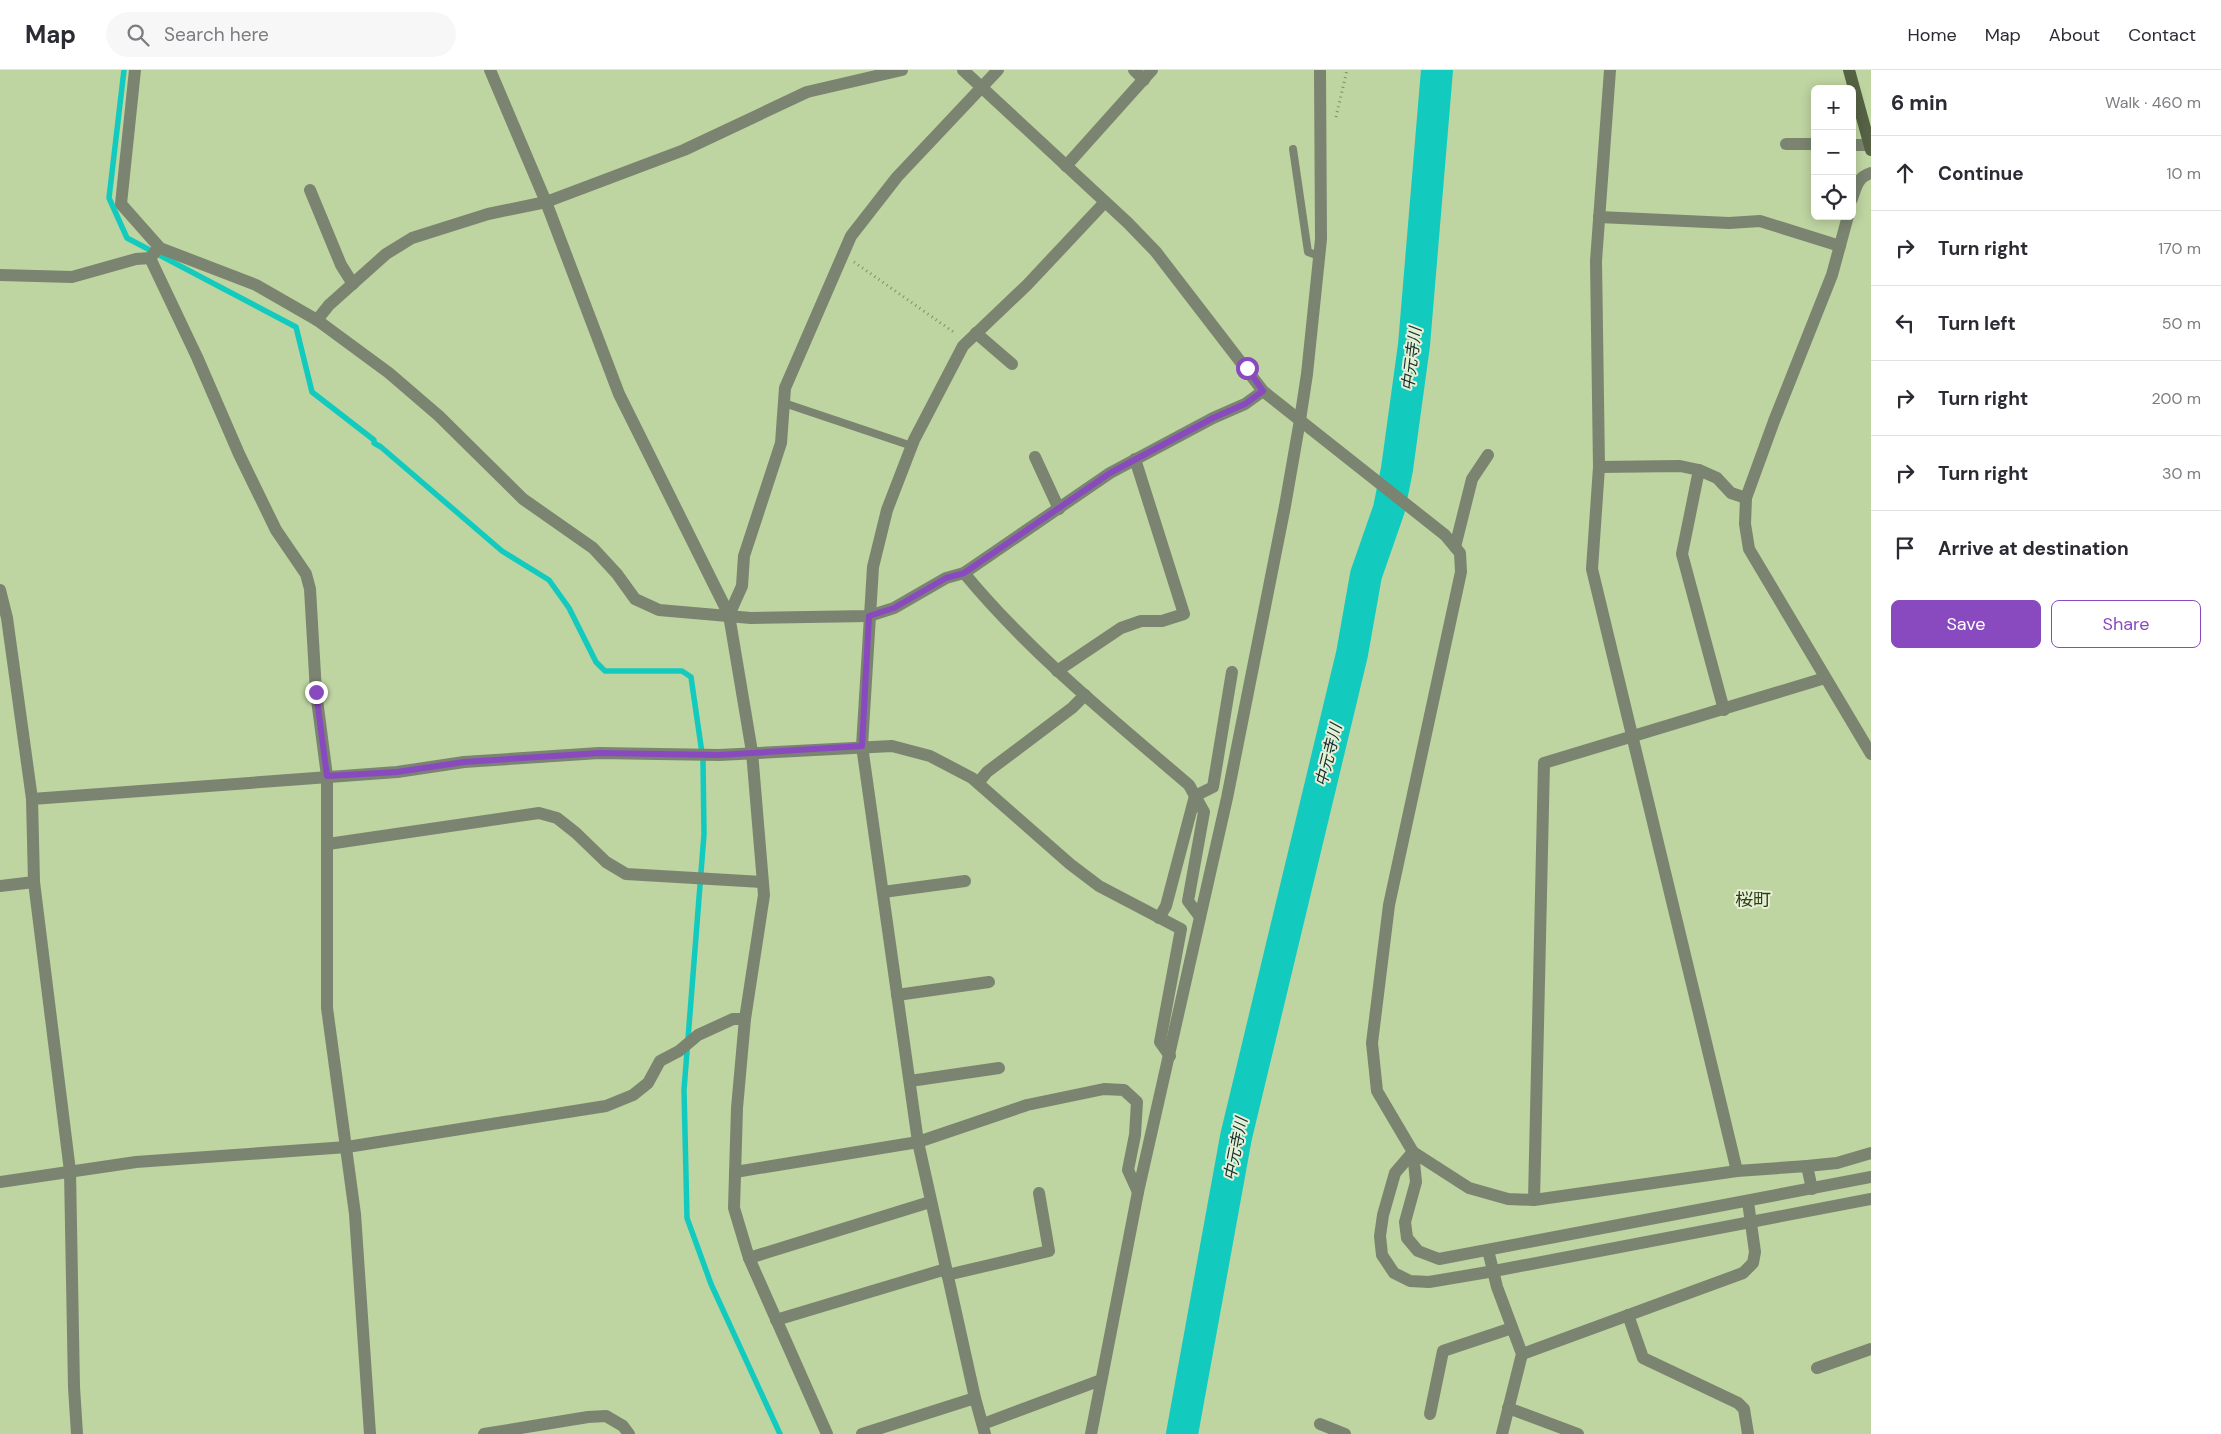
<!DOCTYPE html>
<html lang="en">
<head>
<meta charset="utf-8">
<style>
	body { margin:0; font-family:"DM Sans","Noto Sans JP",sans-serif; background:#f7f7f7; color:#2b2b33 }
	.controls { position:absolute; right:15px; top:15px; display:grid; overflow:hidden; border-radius:8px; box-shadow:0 2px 12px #0003 }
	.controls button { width:45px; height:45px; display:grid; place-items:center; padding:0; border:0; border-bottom:1px solid #e1e1e2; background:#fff; color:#2b2b33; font:25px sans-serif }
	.stop { position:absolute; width:15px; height:15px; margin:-11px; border:4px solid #8a4abf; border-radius:50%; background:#fff }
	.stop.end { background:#8a4abf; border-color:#fff; box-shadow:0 1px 5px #0008 }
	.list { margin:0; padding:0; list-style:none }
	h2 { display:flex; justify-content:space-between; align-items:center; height:65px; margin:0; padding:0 20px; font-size:21px }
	h2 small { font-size:16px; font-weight:400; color:#7c7c81 }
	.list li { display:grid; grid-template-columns:32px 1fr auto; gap:15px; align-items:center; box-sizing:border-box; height:75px; padding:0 20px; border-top:1px solid #e1e1e2 }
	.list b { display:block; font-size:19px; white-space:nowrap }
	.list em { font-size:16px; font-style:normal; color:#7c7c81 }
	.actions { display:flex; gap:10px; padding:15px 20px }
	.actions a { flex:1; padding:11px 0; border:1px solid #8a4abf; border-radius:8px; text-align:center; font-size:18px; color:#8a4abf }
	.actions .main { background:#8a4abf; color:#fff }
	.icon { flex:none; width:28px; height:28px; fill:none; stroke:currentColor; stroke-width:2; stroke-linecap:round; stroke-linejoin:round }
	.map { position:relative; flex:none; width:1871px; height:1364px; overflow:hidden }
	header { display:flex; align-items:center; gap:30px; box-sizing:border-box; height:70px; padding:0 25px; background:#fff; border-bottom:1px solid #e1e1e2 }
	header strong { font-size:24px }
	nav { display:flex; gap:28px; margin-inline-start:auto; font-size:18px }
	.search { width:350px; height:45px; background:#f7f7f7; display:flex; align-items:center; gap:12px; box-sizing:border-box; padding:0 18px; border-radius:28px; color:#7c7c81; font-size:19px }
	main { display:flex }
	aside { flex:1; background:#fff }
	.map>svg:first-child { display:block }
</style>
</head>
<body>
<header>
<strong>Map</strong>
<div class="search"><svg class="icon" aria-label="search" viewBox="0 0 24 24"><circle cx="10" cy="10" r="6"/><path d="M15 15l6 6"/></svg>Search here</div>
<nav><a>Home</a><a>Map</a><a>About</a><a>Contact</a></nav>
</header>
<main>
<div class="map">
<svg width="1871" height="1364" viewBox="0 0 1871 1364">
	<rect width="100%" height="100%" fill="#bed4a1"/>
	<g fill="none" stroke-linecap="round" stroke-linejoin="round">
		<polyline stroke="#12cbbe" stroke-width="5.5" points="124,0 109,128 127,168 296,257 312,322 374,370 374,373 381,377 502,481 549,510 569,538 596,592 605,601 682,601 691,607 703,690 704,764 684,1020 687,1148 711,1214 780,1364"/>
		<polyline stroke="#12cbbe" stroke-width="32" points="1182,1364 1236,1067 1352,584 1366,505 1389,439 1397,399 1414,275 1437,0"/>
		<g stroke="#7e8f68" stroke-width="3" stroke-dasharray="1 4" stroke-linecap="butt">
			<polyline points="1336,47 1347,0"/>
			<polyline points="854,192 955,263"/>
		</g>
		<g stroke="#7b8470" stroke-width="8">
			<polyline points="1293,79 1308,182 1319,186"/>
			<polyline points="784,333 912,376"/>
		</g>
		<g stroke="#7b8470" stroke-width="12">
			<polyline points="135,0 121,134 160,178 256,215 317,250 389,303 439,346 523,429 593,478 617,504 635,529 659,540 751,548 869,546 894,538 946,508 964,503 1110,403 1213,348 1245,334 1263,321"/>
			<polyline points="490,0 546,132 619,324 729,545 752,682 764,825 745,949 737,1038 734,1138 749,1188 827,1364"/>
			<polyline points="1134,0 1144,10"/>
			<polyline points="1610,0 1596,191 1599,397 1592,499 1737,1101"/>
			<polyline points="1786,74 1815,74"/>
			<polyline points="1852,75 1870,75"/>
			<polyline points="1066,96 1152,0"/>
			<polyline points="310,120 341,195 353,214"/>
			<path d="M 1852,129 C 1856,116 1858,107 1871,103"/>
			<polyline points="1848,146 1832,205 1774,351 1746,428 1745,454 1749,479 1871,684"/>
			<polyline points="1599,147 1729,153 1760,151 1840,176"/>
			<polyline points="150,188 197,287 239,384 276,460 306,504 310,519 316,622 327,706 327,938 355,1144 370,1364"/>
			<polyline points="0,205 72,207 136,189 150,188 156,181"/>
			<polyline points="317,250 329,235 386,184 412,168 488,144 546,132 684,80 807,22 902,0"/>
			<polyline points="976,263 1012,294"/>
			<polyline points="1035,387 1059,439"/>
			<polyline points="1599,397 1680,396 1699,400"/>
			<polyline points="1455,477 1472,409 1488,385"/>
			<path d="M 964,503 C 1030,583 1111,648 1189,715 L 1204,742 L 1188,831 L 1200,847"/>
			<polyline points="0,520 7,548 32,729"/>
			<polyline points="729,545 742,516 744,486 781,373 785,318 851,166 897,107 998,0"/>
			<polyline points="1057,601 1121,558 1141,551 1162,551 1184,544 1135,389"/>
			<polyline points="1724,640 1682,484 1699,400 1717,408 1731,423 1746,428"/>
			<polyline points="978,713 987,702 1072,638 1085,625"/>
			<polyline points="328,774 539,743 557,748 576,763 606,792 626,804 762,812"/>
			<polyline points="0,816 34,812"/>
			<polyline points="883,822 965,811"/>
			<polyline points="1159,848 1166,836 1195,726 1213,717 1232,602"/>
			<polyline points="897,925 989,912"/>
			<polyline points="910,1011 999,998"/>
			<polyline points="1413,1082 1469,1118 1508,1129 1534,1130 1737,1101 1807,1096 1812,1119"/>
			<polyline points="1807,1096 1837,1093 1871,1083"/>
			<polyline points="735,1102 918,1072 862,676 873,497 887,440 914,370 963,276 1027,215 1105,132"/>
			<polyline points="0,1112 136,1092 347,1077 606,1036 633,1025 648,1013 660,991 679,981 698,965 733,949 745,949"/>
			<polyline points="1534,1130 1544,693 1825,608"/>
			<polyline points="1488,1180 1497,1217 1522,1284 1502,1364"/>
			<polyline points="749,1188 930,1132"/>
			<polyline points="947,1205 1049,1181 1039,1123"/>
			<polyline points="1628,1245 1643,1288 1738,1333 1744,1339 1748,1364"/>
			<polyline points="776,1250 946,1199"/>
			<polyline points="1522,1284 1743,1203 1753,1193 1755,1182 1748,1132"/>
			<polyline points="1817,1298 1871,1279"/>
			<polyline points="1508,1338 1578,1364"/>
			<polyline points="1430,1344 1443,1281 1512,1258"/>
			<polyline points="983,1354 1101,1310"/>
			<polyline points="1320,1354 1345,1364"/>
			<polyline points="77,1364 74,1317 70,1101 34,812 32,729 397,702 464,692 599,683 719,685 892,676 930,686 972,708 1070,794 1099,816 1181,859 1160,972 1170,986"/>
			<polyline points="484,1364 588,1347 606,1346 623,1356 629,1364"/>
			<polyline points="862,1364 975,1328"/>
			<polyline points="985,1364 975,1328 918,1072 1027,1035 1104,1019 1124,1020 1137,1032 1135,1065 1128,1100 1138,1122"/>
			<polyline points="1091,1364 1138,1122 1227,728 1285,436 1300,350 1307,304 1321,169 1320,0"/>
		</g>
		<g stroke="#7b8470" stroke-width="12">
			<polyline points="963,0 1128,153 1156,182 1263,321 1445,465 1460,483 1461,502 1389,835 1372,973 1377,1021 1413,1082 1416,1112 1405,1152 1407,1168 1418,1181 1439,1189 1871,1107"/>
			<polyline points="1413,1082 1395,1103 1383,1145 1380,1166 1382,1185 1394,1203 1410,1211 1429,1212 1494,1201 1871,1129"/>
		</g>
		<polyline stroke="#566244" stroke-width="12" points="1849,0 1871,80"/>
	</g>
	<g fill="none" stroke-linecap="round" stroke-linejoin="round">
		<polyline stroke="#8a4abf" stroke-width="6" points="316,622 327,706 397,702 464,692 599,683 719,685 862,676 869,546 894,538 946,508 964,503 1110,403 1213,348 1245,334 1263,321 1247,298"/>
	</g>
	<g text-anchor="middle" stroke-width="4" stroke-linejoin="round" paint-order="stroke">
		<g font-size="16" font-style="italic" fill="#152f2c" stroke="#e5f0d7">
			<text transform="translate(1411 289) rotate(-83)" y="6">中元寺川</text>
			<text transform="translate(1328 685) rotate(-76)" y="6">中元寺川</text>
			<text transform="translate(1235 1079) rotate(-79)" y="6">中元寺川</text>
		</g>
		<g font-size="18" fill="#2f3f11" stroke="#e5f0d7">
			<text x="1753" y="836">桜町</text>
		</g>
	</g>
</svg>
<div class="controls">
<button>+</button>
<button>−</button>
<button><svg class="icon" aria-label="locate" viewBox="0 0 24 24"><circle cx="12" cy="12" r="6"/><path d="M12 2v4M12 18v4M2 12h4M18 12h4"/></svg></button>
</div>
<div class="stop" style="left:1247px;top:298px"></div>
<div class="stop end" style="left:316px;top:622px"></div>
</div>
<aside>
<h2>6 min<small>Walk · 460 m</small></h2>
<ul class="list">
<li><svg class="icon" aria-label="ahead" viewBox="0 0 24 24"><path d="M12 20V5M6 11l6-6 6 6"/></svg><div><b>Continue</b></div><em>10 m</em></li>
<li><svg class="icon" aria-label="right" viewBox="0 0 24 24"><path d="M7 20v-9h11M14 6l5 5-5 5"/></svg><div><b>Turn right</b></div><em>170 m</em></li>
<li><svg class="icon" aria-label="left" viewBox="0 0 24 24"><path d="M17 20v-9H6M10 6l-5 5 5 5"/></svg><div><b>Turn left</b></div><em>50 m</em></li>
<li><svg class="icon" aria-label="right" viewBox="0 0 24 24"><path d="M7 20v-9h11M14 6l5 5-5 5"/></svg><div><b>Turn right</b></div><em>200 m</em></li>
<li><svg class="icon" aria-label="right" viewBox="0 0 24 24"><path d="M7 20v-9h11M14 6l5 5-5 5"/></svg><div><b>Turn right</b></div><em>30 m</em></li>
<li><svg class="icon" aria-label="arrive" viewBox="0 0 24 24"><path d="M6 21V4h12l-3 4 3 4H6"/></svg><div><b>Arrive at destination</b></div></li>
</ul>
<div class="actions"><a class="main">Save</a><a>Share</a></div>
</aside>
</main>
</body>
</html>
